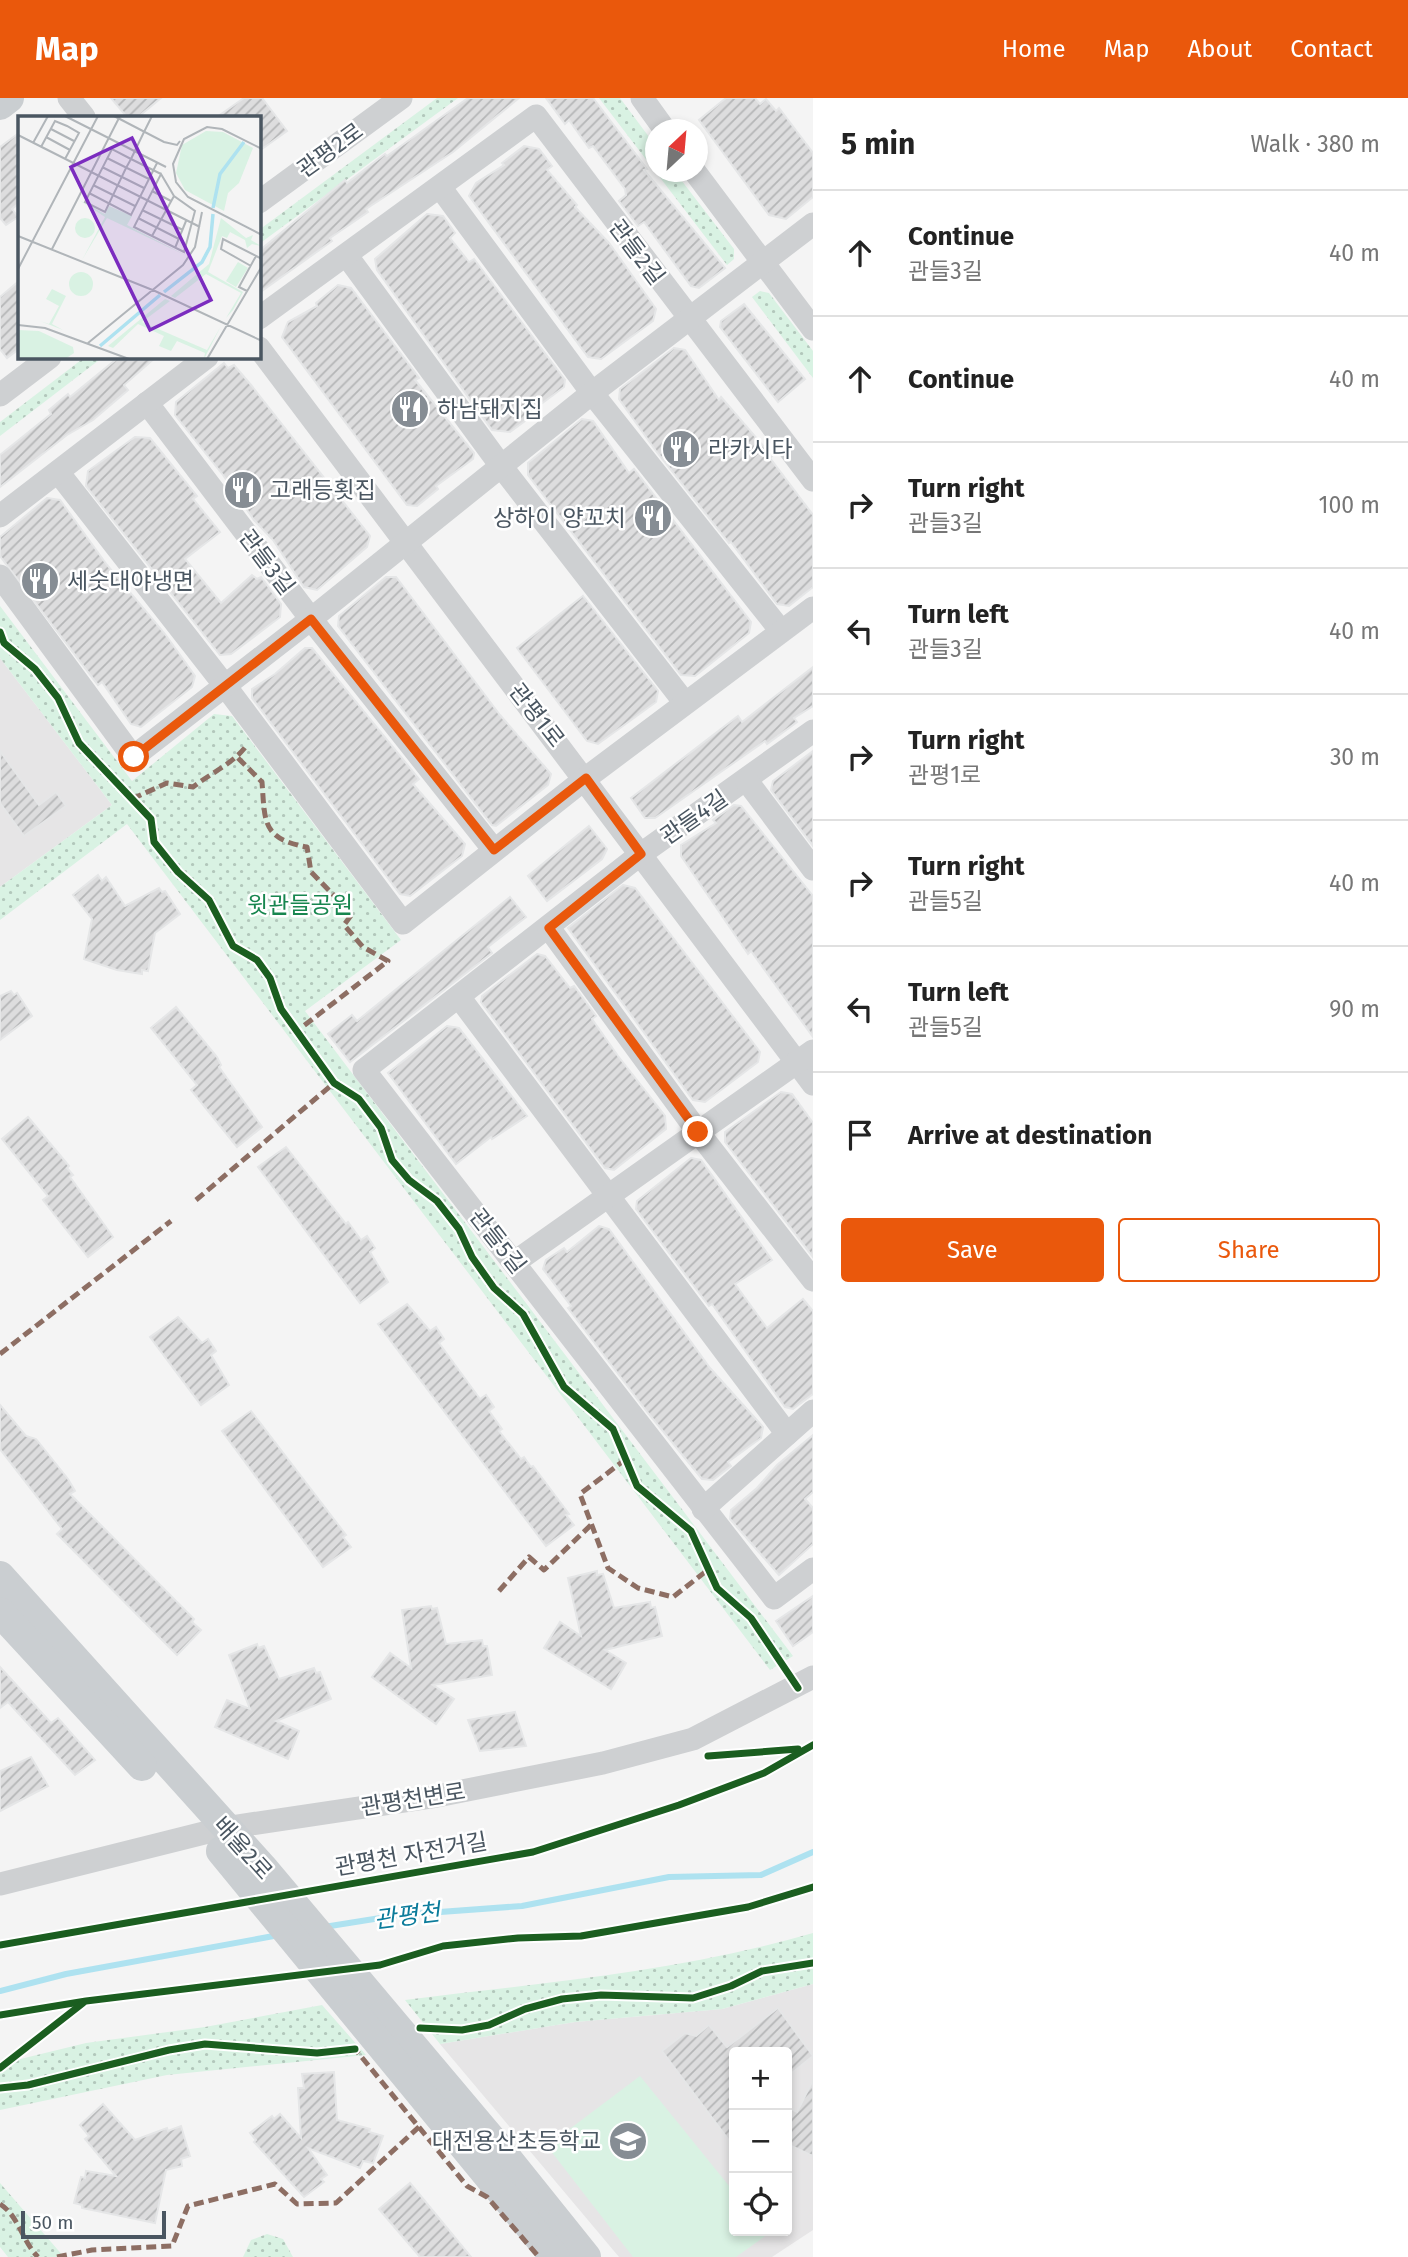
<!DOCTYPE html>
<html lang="en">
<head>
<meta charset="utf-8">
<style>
	body { margin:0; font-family:"Fira Sans","Noto Sans KR",sans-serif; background:#f6f6f6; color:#222 }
	.controls { position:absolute; right:21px; bottom:21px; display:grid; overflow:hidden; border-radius:7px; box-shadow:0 4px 10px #0003 }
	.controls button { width:63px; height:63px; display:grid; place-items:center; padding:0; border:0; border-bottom:2px solid #e0e0e0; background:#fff; color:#222; font:35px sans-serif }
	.compass { position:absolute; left:645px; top:21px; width:63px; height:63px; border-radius:50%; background:#fff; box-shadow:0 4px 10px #0003; rotate:26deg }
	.scale { position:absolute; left:21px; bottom:18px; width:145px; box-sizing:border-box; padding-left:7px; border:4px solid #4a5661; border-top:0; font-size:19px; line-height:24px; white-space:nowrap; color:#4a5661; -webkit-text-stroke:5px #fff; paint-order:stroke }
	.stop { position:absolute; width:21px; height:21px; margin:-16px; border:5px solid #ea580c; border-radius:50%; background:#fff }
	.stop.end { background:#ea580c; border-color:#fff; box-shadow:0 2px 7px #0008 }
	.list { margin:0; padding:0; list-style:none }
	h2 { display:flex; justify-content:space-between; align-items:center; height:91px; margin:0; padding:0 28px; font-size:30px }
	h2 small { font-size:23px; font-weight:400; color:#767676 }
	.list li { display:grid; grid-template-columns:46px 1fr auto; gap:21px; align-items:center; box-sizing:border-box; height:126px; padding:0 28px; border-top:2px solid #e0e0e0 }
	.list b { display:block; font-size:26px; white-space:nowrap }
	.list p { margin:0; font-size:23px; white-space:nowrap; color:#767676 }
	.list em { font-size:23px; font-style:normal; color:#767676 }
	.actions { display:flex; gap:14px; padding:21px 28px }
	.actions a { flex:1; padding:16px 0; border:2px solid #ea580c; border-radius:7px; text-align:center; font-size:24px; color:#ea580c }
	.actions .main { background:#ea580c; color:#fff }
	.icon { flex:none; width:38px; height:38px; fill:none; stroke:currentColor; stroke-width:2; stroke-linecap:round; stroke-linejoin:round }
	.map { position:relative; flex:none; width:813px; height:2159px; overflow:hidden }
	header { display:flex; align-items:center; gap:42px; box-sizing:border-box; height:98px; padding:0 35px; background:#ea580c; color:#fff }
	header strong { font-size:33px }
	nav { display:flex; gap:38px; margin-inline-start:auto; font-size:24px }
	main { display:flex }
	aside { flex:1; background:#fff }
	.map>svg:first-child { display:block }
</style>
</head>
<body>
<header>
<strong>Map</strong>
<nav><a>Home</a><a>Map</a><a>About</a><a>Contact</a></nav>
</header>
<main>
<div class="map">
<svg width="813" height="2159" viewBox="0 0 813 2159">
	<defs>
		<pattern id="grass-dots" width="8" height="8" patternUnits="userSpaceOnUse" patternTransform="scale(1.75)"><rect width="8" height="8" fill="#d9f2e3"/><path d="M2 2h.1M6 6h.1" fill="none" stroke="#b2c7bb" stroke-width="1.8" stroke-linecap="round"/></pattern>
		<pattern id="building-hatch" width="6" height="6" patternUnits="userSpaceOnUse" patternTransform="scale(1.75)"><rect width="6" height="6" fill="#ddddde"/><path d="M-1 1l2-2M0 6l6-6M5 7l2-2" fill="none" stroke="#b5b6b7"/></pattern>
	</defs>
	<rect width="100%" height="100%" fill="#f4f4f4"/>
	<g fill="#e6e5e6" fill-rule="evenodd">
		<polygon points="0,560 112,707 0,789"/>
		<path d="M 813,1886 L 813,2132 L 772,2159 L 619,2159 L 440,1946 L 575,1924 L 722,1911 ZM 734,1954 L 787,1954 L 787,2133 L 734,2133 Z"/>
	</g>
	<g fill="url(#grass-dots)">
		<polygon points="437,0 458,0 259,146 259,132"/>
		<polygon points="599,0 620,0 655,47 656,74 675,74 734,151 734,161 727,167"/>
		<polygon points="760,193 769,195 813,253 813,280 752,199"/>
		<polygon points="85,259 103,259 0,338 0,324"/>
		<polygon points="0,508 132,683 214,616 232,618 401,842 305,913 793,1558 770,1572 127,726 0,822 0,789 112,707 0,560"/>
		<path d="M 813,1835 L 813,1886 L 722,1911 L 575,1924 L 440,1946 L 405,1902 C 542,1885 680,1874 813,1835 Z"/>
		<polygon points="322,1907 366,1957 167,1977 0,2012 0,1966 86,1945 205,1929"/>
		<polygon points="0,2085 64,2159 8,2159 0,2149"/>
		<polygon points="267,2136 283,2141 293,2159 243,2159 251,2142"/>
	</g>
	<polygon fill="#d9f2e3" points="640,1978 734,2094 734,2133 765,2133 768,2136 736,2159 633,2159 547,2048"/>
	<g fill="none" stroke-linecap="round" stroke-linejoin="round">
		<g stroke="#aee2f0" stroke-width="6">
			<polyline points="324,1829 399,1817 522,1808 669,1779 761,1777 813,1754"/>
			<polyline points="0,1893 66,1876 279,1837"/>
		</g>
	</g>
	<g fill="url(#building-hatch)" stroke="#e5e6e7" stroke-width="2">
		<polygon points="111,0 161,0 138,19 127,19"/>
		<polygon points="244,0 262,0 287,33 259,53 259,19 217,19"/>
		<polygon points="468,0 519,0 453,54 366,111 368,114 330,140 332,143 259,195 259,153 345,82 347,85 385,56 387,58"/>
		<polygon points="546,0 593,0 647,71 644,72 725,170 699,190 691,188 644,124 638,128 619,103 626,97 625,91 593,48 589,50 569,22 565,26"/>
		<polygon points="726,0 755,0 760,6 766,1 776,13 779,10 813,55 813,99 786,121 769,117 699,22"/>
		<polygon points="19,35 19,105 12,111 18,119 6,127 0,120 0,49"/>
		<polygon points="524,48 539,51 552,68 547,72 577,107 575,109 609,145 656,211 653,223 601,261 588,259 469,98 476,85 504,67 502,65"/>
		<polygon points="427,116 443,118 455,135 450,140 469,164 474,161 565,282 564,289 529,315 532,318 510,334 492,332 377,172 375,161"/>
		<polygon points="19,183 19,251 7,260 0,251 0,199"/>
		<polygon points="338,187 351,190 419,280 415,282 474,355 473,361 436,388 438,391 417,408 407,407 282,239 288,224 317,208 316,205"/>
		<polygon points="744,206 805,281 778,304 720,229 721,223"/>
		<polygon points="674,250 685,252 719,302 721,299 772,358 770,360 813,417 813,489 789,508 777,506 731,444 729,445 656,353 619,301 620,291"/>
		<polygon points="119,259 156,259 124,287 128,292 93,322 67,337 0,389 0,357 51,316 49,312 68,296 70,299"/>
		<polygon points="224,265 228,270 234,267 251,287 370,438 367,449 317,492 304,489 273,442 254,422 223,377 175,317 176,304"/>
		<polygon points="582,321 593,323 629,375 634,371 751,524 749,535 695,578 681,577 528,377 528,365"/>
		<polygon points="135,339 150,340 197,398 193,401 220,434 185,461 221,505 252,477 257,481 261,479 281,506 280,519 231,556 220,557 86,388 88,373"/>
		<polygon points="47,400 60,402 107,467 165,536 195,578 192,589 141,629 131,626 102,584 98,587 0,458 0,439"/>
		<polygon points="386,479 396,479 500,617 551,676 548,687 496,728 492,727 338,528 339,518"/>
		<polygon points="583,498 658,593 656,604 598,646 587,643 517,550"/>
		<polygon points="305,550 312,550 419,681 413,686 465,746 462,758 410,798 400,796 252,600 252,591 275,576"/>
		<polygon points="813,569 813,608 794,620 797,624 767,646 765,643 655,720 645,720 631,700 738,618 742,624"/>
		<polygon points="0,653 39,707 56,694 66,708 24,738 0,705"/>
		<polygon points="813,653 813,748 771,692 773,683"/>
		<polygon points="734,707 741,708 813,798 813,939 751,853 748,856 681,758 681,747 716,725 713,722"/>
		<polygon points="589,728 607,751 602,761 547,803 528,778"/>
		<polygon points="98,777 102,783 106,779 125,808 159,790 162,794 165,793 180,816 155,835 148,873 142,872 142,876 117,872 84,861 92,821 73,797"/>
		<polygon points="623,787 635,790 760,954 758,964 705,1004 693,1002 568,830"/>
		<polygon points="510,799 526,819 488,849 492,855 350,964 328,936 352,917 357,923"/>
		<polygon points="537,856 545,858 570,890 574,888 596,918 592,921 618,958 665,1018 666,1031 614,1072 605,1070 481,904 482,898"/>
		<polygon points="11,893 14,897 17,895 32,918 0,942 0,898"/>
		<polygon points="176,909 217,959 221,967 219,969 262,1029 237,1049 191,992 197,987 151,930"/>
		<polygon points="447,928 459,930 527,1018 492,1041 491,1039 456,1066 388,975"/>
		<polygon points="781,994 792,996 813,1025 813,1159 725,1044 725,1034"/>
		<polygon points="28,1019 69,1068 67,1070 73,1077 70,1079 113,1139 88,1159 43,1102 48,1098 2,1041"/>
		<polygon points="286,1049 346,1126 348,1124 361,1142 367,1138 375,1150 370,1154 388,1184 360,1205 258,1069"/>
		<polygon points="691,1060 701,1062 772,1162 735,1186 767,1230 803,1201 813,1213 813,1296 793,1311 785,1309 712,1206 709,1208 636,1111 637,1103"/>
		<polygon points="599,1128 609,1131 710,1270 763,1329 761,1340 728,1364 731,1368 713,1382 702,1381 648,1315 568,1210 571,1208 543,1171 546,1162 564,1150 567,1154"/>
		<polygon points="407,1206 430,1233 436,1229 444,1241 439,1245 480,1301 486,1297 494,1309 489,1313 502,1331 499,1333 521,1361 524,1359 531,1369 533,1368 569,1416 566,1417 574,1427 546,1448 378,1226"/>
		<polygon points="178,1219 202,1245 208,1241 216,1253 211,1257 229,1287 201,1307 150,1239"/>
		<polygon points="0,1307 26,1338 36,1341 68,1381 75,1393 70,1396 194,1521 192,1524 201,1532 177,1557 57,1436 62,1431 0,1351"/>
		<polygon points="251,1313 346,1437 343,1439 351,1449 323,1469 222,1333"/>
		<polygon points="813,1337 813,1394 805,1401 813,1410 813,1446 779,1477 730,1421 731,1412 757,1390 777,1367"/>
		<polygon points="597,1473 597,1477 603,1476 614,1510 650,1504 651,1510 655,1509 662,1538 605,1552 626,1565 611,1591 544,1550 560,1524 581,1538 568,1480"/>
		<polygon points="813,1498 813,1534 793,1548 776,1523"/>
		<polygon points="431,1508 432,1511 437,1510 446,1546 482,1542 483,1548 487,1548 492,1577 433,1587 454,1601 436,1626 372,1579 390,1555 411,1570 402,1512"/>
		<polygon points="257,1546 258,1550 264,1548 279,1581 314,1570 316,1575 320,1574 331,1601 276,1623 299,1633 288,1661 215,1629 227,1602 250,1611 229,1557"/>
		<polygon points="0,1569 51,1625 58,1620 95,1662 75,1677 8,1604 0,1610"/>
		<polygon points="515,1614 526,1648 480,1653 468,1622"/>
		<polygon points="31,1659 48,1688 0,1713 0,1673"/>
		<polygon points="778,1910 813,1958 787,1979 787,1954 734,1954 734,2049 662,1953 685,1935 696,1938 709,1927 727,1949"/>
		<polygon points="334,1974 337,2022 370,2031 369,2034 383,2038 373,2065 363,2063 360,2070 308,2050 327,2077 321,2081 324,2084 304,2099 254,2044 256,2042 250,2035 272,2018 274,2021 280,2016 301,2040 298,1990 304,1990 302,1976"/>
		<polygon points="813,1982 813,2058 787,2046 787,2009 797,2014"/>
		<polygon points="103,2006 135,2042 167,2030 168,2033 181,2028 190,2058 181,2061 182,2068 166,2072 155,2125 82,2110 82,2107 74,2105 81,2079 85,2080 86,2073 116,2078 85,2041 89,2038 80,2027"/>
		<polygon points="410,2085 471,2159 420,2159 379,2111"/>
	</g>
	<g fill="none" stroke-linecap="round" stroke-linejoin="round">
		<g stroke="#ced0d2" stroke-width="23">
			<polyline points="69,0 84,19"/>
			<polyline points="642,0 665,32"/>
			<polyline points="695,74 813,231"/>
			<polyline points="440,89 592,295 781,533"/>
			<polyline points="259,104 401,0"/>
			<polyline points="347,158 501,368 685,605"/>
			<polyline points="259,220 536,18 813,382"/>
			<polyline points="259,250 813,986"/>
			<polyline points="0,297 50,259"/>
			<polyline points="147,305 311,521 494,752"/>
			<polyline points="58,374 226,589 403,825 586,680 813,510"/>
			<polyline points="0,418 207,259"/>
			<polyline points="0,478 133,659 311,521 592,295 813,126"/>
			<polyline points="813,633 641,756 364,972 774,1500 813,1471"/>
			<polyline points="747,683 813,771"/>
			<polyline points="549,830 698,1034 813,1182"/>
			<polyline points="459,899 787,1336"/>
			<polyline points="515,1164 813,953"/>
			<polyline points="703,1411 813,1313"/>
			<polyline points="0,1786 224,1730 432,1699 603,1665 693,1641 813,1579"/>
		</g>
		<g stroke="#caced1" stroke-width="30">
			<polyline points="0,7 9,0"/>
			<polyline points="0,1478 262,1769 497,2048 586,2159"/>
			<polyline points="0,1514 142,1668"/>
			<polyline points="221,1753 555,2159"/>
		</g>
		<g stroke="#8d6e63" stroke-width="5" stroke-dasharray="10 5" stroke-linecap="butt">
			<path d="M 238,660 L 262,684 C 265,724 262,741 307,749 L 311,774 L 352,816 L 344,827 L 363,849 L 388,863 L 297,933"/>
			<path d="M 132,701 L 167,685 L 193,689 C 211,675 234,665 247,647"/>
			<polyline points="196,1102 334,985"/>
			<polyline points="0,1256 171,1123"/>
			<polyline points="626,1361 580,1396 608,1470 638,1490 673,1499 709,1471"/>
			<polyline points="499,1493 529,1459 544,1472 592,1426"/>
			<polyline points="351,1951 355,1951 467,2088 487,2099 539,2159"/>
			<path d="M 0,2106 C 19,2118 22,2143 38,2159"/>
			<polyline points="57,2159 92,2152 172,2148 188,2108 275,2086 297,2106 336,2105 420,2028"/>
		</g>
		<defs>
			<g id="cycleway">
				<polyline points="0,534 4,545 35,571 58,600 79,645 151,721 154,744 178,774 209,802 233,848 257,862 270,880 281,911 334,985 359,1001 381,1030 392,1062 409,1082 437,1103 459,1131 472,1159 494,1190 523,1216 564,1289 613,1331 637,1388 691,1433 717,1490 751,1520 798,1590"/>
				<polyline points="708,1658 798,1651"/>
				<polyline points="0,1847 533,1754 679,1707 764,1675 813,1647"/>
				<polyline points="0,1917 86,1903 380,1867 443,1848 518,1840 581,1838 748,1809 813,1789"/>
				<polyline points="420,1930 462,1932 489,1927 525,1911 562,1901 601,1897 693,1900 731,1888 762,1873 813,1865"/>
				<polyline points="0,1970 83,1905"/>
				<polyline points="0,1990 28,1987 169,1952 205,1946 317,1955 355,1951"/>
			</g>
		</defs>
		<use href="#cycleway" stroke="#fff" stroke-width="11"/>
		<use href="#cycleway" stroke="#1b5e20" stroke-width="7"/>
	</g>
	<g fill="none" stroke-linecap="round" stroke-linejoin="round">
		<polyline stroke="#ea580c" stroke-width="9" points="134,659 311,521 494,752 586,680 641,756 549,830 698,1034"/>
	</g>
	<defs>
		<symbol id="restaurant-disc" viewBox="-11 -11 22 22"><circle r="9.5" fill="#868d94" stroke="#fff"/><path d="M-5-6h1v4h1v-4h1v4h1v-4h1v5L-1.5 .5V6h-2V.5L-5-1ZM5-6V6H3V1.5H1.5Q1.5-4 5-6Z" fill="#fff"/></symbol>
		<symbol id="school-disc" viewBox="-11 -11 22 22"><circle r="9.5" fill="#868d94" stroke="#fff"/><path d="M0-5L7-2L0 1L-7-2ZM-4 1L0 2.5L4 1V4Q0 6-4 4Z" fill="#fff"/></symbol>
	</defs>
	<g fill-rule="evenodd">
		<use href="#restaurant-disc" x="388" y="289" width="44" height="44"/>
		<use href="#restaurant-disc" x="659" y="329" width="44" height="44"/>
		<use href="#restaurant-disc" x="221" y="370" width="44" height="44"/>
		<use href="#restaurant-disc" x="631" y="398" width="44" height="44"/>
		<use href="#restaurant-disc" x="18" y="461" width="44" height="44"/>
		<use href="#school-disc" x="606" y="2021" width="44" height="44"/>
	</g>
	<g text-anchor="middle" stroke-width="5" stroke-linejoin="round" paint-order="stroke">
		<g font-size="23" fill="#4a5661" stroke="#fff">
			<text transform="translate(330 52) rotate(-36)" y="8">관평2로</text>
			<text transform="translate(637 154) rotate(53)" y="8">관들2길</text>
			<text transform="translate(267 464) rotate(53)" y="8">관들3길</text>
			<text transform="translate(537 617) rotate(52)" y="8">관평1로</text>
			<text transform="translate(694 719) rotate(-35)" y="8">관들4길</text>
			<text transform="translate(498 1143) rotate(52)" y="8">관들5길</text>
			<text transform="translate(413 1701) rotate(-9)" y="8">관평천변로</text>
			<text transform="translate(243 1750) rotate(48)" y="8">배울2로</text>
			<text transform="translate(411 1756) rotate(-10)" y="8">관평천 자전거길</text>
		</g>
		<g font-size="23" fill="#4a5661" stroke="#fff" text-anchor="start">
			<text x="437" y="319">하남돼지집</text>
			<text x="708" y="359">라카시타</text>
			<text x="270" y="400">고래등횟집</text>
			<text x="626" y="428" text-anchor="end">상하이 양꼬치</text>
			<text x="67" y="491">세숫대야냉면</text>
			<text x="601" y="2051" text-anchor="end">대전용산초등학교</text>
		</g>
		<g font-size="23" fill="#17864f" stroke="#fff">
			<text x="300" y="815">윗관들공원</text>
		</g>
		<g font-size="24" font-style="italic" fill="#0c7c9b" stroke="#fff">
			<text transform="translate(407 1818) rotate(-7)" y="8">관평천</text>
		</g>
	</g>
	<g transform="translate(18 18)">
		<rect width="243" height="243" fill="#f4f4f4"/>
		<path d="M 188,15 L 205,16 L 235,32 L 221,67 L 210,77 L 206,95 L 167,74 L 158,57 L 164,29 ZM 61,84 L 87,98 L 91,90 L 114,100 L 109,109 L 169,140 L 89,102 L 64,144 L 87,101 ZM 203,102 L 228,122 L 235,119 L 233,124 L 243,130 L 234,128 L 229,132 L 227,124 L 212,116 L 209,122 L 204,120 L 190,156 L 225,176 L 215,194 L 208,202 L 223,177 L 188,158 L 157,182 L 153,180 L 191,148 ZM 34,173 L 48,180 L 34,208 L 45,214 L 22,205 L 31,208 L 41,190 L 28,183 ZM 147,183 L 152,185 L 124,206 L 189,234 L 203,210 L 186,243 L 187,237 L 159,225 L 153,235 L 141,230 L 146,220 L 120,208 L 95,232 L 123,243 L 90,230 Z" fill="#d9f2e3"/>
		<path d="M 0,214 L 21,215 L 55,231 L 56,237 L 47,243 L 0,243 Z" fill="#d9f2e3"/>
		<path d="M57 112a10 10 0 1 1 20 0a10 10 0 1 1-20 0ZM 220,146 L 230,152 L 218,171 L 208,165 ZM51 168a12 12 0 1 1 24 0a12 12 0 1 1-24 0Z" fill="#d9f2e3"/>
		<path fill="none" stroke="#aee2f0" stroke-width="3.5" d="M 195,92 L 202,58 L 226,26M 146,176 L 184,146 L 192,131 L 195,98M 82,230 L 142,179"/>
		<path fill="none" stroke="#b0b5b9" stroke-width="2" d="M 47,0 L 148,51M 96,0 L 146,26 L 159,29 L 162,25M 134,0 L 126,16 L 113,43 L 108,52 L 87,96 L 67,86 L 94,33 L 113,43 L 143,58M 33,13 L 56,25M 0,19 L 182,111M 28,21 L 52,34M 15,27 L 30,0M 23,31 L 37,5 L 49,10 L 61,17 L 47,43M 244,33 L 204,13 L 189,11 L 166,23 L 155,48 L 158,66 L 170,81 L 244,119M 89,42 L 131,63M 84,51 L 126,72M 143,58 L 156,80 L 177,95 L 166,136 L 116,111 ZM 75,69 L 117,90M 134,75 L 153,85M 71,77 L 113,99 L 139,47M 124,94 L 165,114M 120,102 L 161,123M 0,120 L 137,175 L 244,225M 134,120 L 156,80M 157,132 L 168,105M 34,133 L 102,0M 233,150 L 203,133 L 205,123 L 244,143M 0,153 L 80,0M 229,175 L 221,171 L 238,140M 0,209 L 27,212 L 111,243M 70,227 L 165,149 L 177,131 L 184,96M 189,243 L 244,150"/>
		<path fill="#7b2cbf" fill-opacity="0.15" stroke="#7b2cbf" stroke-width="3.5" d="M 114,22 L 193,184 L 132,214 L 53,51 Z"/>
		<rect width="243" height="243" fill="none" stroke="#4a5661" stroke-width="3.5"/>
	</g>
</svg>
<div class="controls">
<button>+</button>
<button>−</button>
<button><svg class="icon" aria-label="locate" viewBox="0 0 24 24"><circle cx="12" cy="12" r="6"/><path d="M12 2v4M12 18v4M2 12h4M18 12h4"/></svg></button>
</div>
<svg class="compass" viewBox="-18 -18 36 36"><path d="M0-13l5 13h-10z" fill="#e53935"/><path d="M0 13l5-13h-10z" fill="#767676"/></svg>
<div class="scale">50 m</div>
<div class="stop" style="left:134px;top:659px"></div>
<div class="stop end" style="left:698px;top:1034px"></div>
</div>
<aside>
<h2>5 min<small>Walk · 380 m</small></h2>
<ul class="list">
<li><svg class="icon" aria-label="ahead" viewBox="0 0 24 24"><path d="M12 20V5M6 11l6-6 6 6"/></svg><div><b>Continue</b><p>관들3길</p></div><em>40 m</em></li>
<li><svg class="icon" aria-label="ahead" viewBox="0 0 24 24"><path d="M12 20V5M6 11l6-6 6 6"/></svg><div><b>Continue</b></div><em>40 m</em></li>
<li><svg class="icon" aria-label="right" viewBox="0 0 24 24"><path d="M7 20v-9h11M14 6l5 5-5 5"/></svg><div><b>Turn right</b><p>관들3길</p></div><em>100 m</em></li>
<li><svg class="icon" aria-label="left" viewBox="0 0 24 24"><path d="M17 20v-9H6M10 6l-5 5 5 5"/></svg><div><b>Turn left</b><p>관들3길</p></div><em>40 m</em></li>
<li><svg class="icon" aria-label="right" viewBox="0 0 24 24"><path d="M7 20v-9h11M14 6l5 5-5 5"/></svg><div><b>Turn right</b><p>관평1로</p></div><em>30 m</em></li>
<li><svg class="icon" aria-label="right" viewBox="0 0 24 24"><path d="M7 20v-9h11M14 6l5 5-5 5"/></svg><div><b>Turn right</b><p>관들5길</p></div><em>40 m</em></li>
<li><svg class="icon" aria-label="left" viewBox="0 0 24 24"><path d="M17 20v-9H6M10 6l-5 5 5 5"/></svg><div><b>Turn left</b><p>관들5길</p></div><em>90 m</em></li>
<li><svg class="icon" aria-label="arrive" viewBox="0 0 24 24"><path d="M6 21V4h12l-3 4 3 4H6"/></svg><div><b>Arrive at destination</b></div></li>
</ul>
<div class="actions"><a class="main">Save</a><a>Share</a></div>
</aside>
</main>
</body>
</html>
